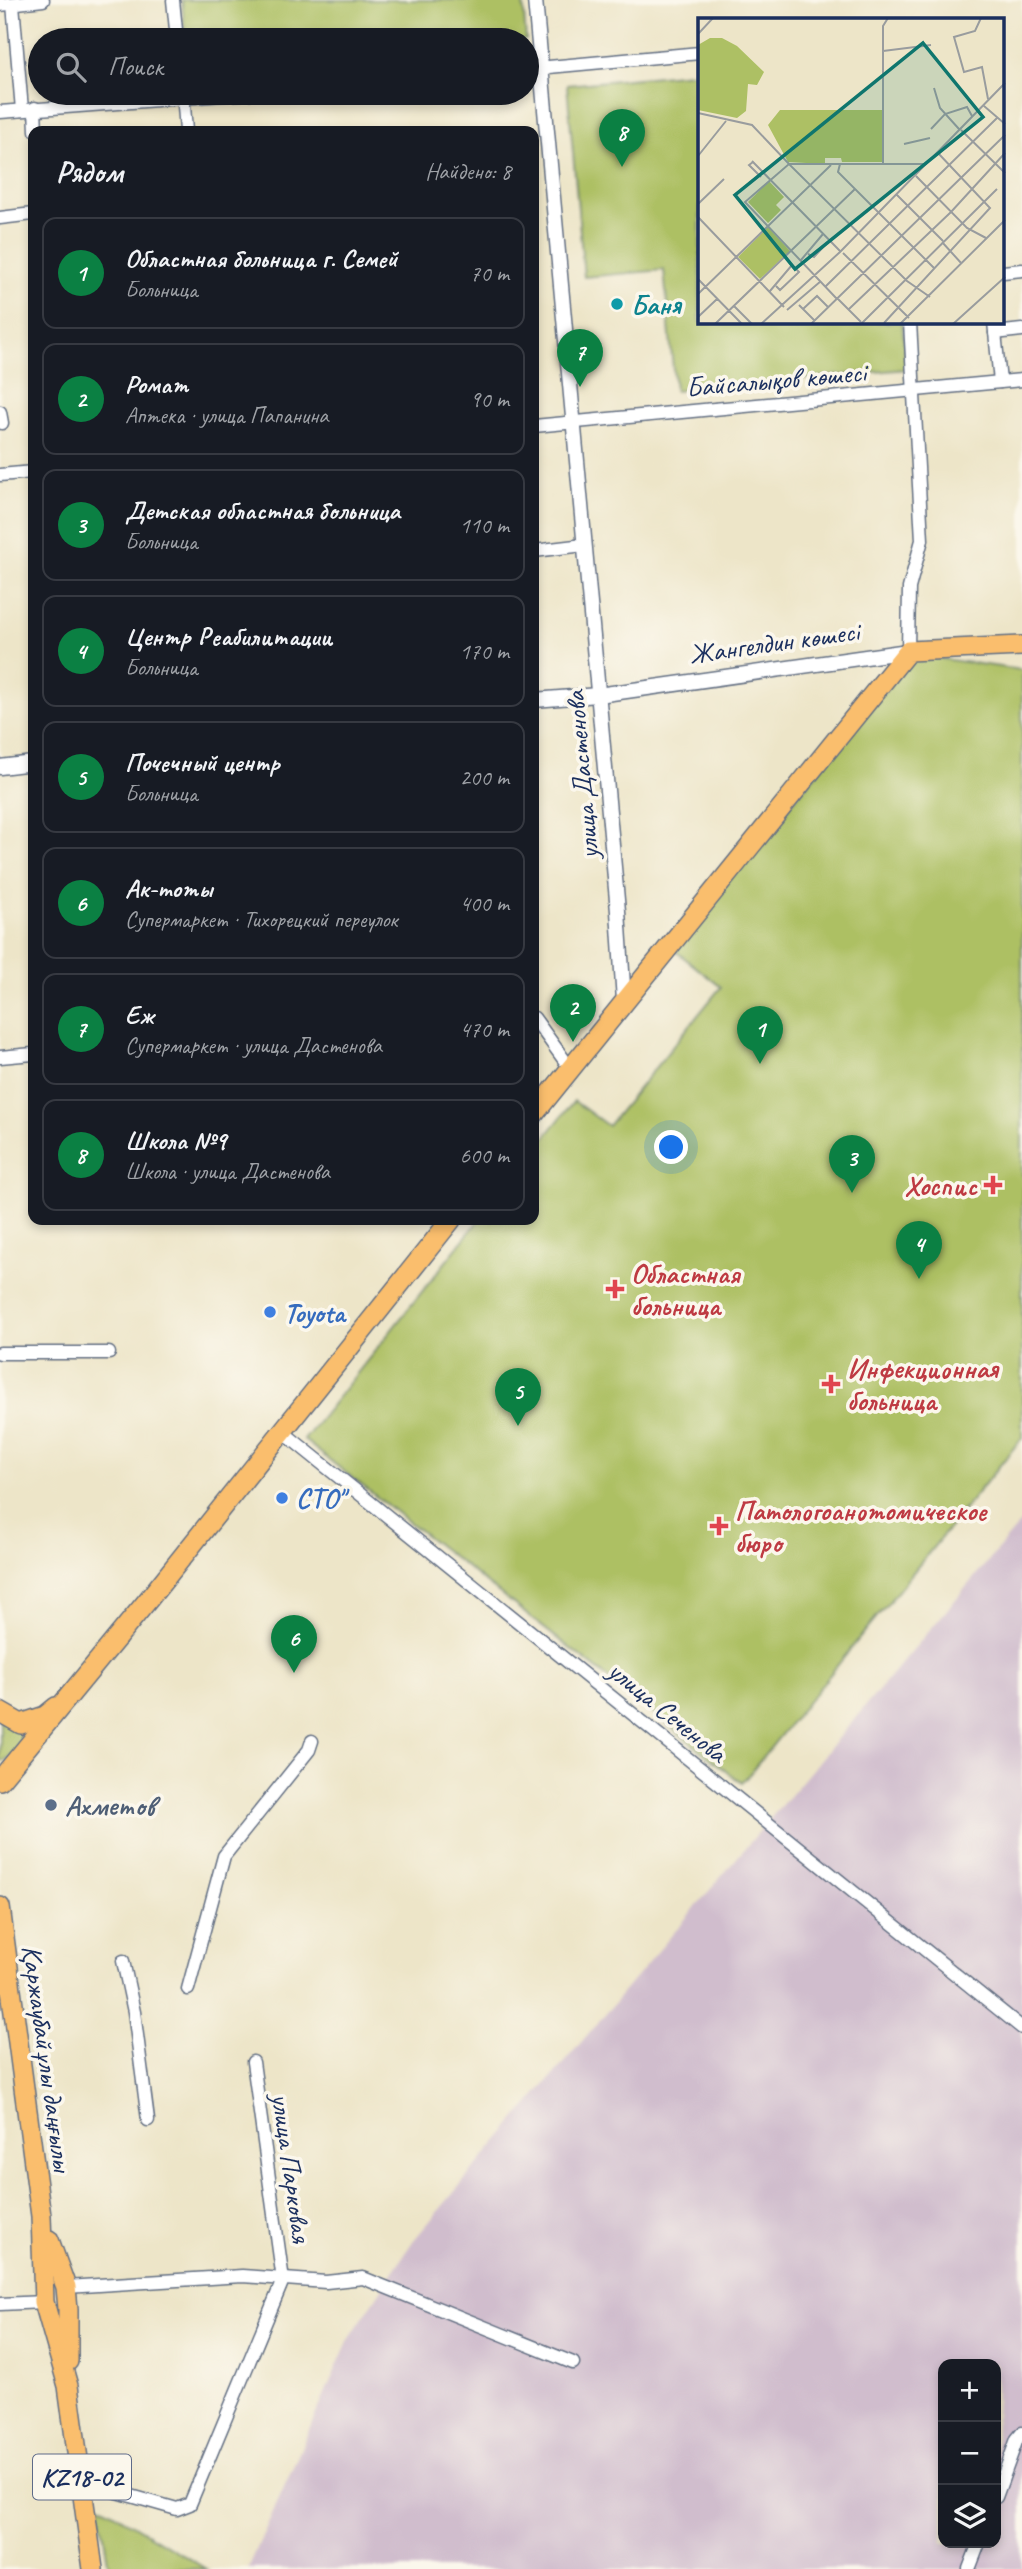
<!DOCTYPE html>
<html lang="ru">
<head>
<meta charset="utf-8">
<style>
	body { margin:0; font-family:Caveat,sans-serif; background:#242831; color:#f1f3f6 }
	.controls { position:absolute; right:21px; bottom:21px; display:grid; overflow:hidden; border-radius:14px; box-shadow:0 4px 10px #0003 }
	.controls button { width:63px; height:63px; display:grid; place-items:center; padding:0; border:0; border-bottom:2px solid #363941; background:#171b24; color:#f1f3f6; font:35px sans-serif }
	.you { position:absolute; left:672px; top:1148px; width:24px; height:24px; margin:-18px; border:5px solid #fff; border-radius:50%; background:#1a73e8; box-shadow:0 0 0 10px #1a73e833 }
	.badge { display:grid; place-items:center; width:46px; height:46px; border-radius:50%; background:#0b8043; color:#fff; font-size:23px; font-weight:700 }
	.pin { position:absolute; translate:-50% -58px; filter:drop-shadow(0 2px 4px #0008) }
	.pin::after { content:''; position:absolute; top:37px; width:24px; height:21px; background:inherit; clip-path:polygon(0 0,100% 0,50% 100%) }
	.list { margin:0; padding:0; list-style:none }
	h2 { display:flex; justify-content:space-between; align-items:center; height:91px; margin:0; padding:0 28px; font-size:30px }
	h2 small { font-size:23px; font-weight:400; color:#9ea1a6 }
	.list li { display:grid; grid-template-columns:46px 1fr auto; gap:21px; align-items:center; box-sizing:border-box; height:112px; margin:0 14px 14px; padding:0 14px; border:2px solid #363941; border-radius:14px }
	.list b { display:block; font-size:26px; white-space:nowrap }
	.list p { margin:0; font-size:23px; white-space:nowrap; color:#9ea1a6 }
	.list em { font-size:23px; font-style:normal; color:#9ea1a6 }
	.icon { flex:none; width:38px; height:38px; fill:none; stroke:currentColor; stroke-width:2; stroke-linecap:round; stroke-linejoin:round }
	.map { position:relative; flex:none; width:1022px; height:2569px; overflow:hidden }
	.search { position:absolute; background:#171b24; box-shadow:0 4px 10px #0003; left:28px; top:28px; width:511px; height:77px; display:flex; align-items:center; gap:18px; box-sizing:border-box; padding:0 24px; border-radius:38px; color:#9ea1a6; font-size:26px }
	.panel { position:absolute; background:#171b24; box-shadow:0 4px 10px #0003; left:28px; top:126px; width:511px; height:1099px; border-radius:14px }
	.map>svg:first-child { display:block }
</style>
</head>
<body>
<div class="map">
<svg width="1022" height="2569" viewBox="0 0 1022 2569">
	<rect width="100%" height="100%" fill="#fbf7ec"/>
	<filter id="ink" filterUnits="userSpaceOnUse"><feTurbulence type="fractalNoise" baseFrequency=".0143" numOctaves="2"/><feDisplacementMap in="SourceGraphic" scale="14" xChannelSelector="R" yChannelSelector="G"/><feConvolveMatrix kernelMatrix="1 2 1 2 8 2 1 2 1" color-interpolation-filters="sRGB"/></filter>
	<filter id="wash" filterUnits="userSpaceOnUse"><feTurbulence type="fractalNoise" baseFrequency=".00686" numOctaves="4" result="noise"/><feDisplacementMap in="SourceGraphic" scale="28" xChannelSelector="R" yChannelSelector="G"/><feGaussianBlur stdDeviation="1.57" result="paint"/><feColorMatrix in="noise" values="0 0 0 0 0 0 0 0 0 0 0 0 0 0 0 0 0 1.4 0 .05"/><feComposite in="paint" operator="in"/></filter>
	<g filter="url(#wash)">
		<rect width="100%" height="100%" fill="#ede5c8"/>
		<path fill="#d0bdcd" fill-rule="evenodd" d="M 1022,1521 L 1022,2569 L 248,2569 L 349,2339 L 413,2241 ZM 943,2364 L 996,2364 L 996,2543 L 943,2543 Z"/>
		<g fill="#adc064" stroke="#647861" stroke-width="2">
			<polygon points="182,0 523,0 526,40 185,40"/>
			<polygon points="700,72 700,322 902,322 906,369 675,391 664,270 584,277 567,85"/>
			<polygon points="936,658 1022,670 1022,1438 742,1783 304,1440 479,1220 534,1220 534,1151 574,1101 608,1126 721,987 672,948 910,660"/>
			<polygon points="0,1719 46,1727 3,1762 0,1759"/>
			<polygon points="99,2504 206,2569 109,2569"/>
		</g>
	</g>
	<g filter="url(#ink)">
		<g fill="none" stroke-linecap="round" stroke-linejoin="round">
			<defs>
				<g id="minor">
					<polyline points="173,0 177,40"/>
					<polyline points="13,4 22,110"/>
					<polyline points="0,5 43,0"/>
					<polyline points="527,69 700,53"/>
					<polyline points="183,93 186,131"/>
					<polyline points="35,108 36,131"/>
					<polyline points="0,112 250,93"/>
					<polyline points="0,218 33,214"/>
					<polyline points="1003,272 1022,270"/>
					<polyline points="994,322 1000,382"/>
					<polyline points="995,333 1022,330"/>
					<polyline points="0,412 2,423"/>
					<polyline points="534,426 1022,380"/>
					<polyline points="0,475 33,472"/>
					<polyline points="534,551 584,545"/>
					<polyline points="908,651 909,588 922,540 910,322"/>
					<polyline points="534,1018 570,1068"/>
					<polyline points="0,1057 33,1054"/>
					<polyline points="0,1353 109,1353"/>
					<polyline points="283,1432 1022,2028"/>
					<polyline points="123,1961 134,2012 148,2120"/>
					<polyline points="188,1989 224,1856 309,1750 312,1741"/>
					<polyline points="66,2287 242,2276 326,2282 363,2278 573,2363"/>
					<polyline points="0,2304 44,2302"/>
					<polyline points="82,2482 177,2509 190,2504 283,2280 253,2062"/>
					<polyline points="996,2497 1017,2439 1022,2433"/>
					<polyline points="969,2569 979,2543"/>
				</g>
				<g id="tertiary">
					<polyline points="535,0 618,911 624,1001"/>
					<polyline points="534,700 598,695 908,651"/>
					<polyline points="0,767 33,763"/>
				</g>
				<g id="trunk">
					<polyline points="534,1114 908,651 1022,646"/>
					<polyline points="0,1712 21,1724 45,1716 56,1707"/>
					<polyline points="0,1780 148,1600 451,1220"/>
					<polyline points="0,1907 41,2216 44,2302 68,2386 93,2569"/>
					<polyline points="49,2240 66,2287 68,2309 68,2361"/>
				</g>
			</defs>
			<use href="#minor" stroke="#646f83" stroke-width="15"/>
			<use href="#tertiary" stroke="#646f83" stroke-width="17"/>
			<use href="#trunk" stroke="#646f83" stroke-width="22"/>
			<use href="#minor" stroke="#fff" stroke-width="12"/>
			<use href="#tertiary" stroke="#fff" stroke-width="14"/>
			<use href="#trunk" stroke="#fabe6d" stroke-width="19"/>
		</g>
	</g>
	<circle fill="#0f9aa8" stroke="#fbf7ec" stroke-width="2.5" cx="617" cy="304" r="7"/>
	<g fill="#e0444e" stroke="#fbf7ec" stroke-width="2.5">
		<path d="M989.5 1174.5h7v7h7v7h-7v7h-7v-7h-7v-7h7z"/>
		<path d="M611.5 1278.5h7v7h7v7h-7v7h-7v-7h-7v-7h7z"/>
		<path d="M827.5 1373.5h7v7h7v7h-7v7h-7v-7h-7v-7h7z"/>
		<path d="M715.5 1515.5h7v7h7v7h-7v7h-7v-7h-7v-7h7z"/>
	</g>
	<g fill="#3f7fe0" stroke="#fbf7ec" stroke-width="2.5">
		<circle cx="270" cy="1312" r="7"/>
		<circle cx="282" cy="1498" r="7"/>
	</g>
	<circle fill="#5c6f8a" stroke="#fbf7ec" stroke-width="2.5" cx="51" cy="1805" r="7"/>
	<g text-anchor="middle" stroke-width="7" stroke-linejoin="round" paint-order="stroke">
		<rect fill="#fbf7ec" stroke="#5e6b89" stroke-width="2" x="33" y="2454.5" width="98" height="45" rx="5"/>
		<g font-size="26" font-weight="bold" fill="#1b2f5e">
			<text x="82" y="2486">KZ18-02</text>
		</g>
		<g font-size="28" font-weight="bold" fill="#0d838f" stroke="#fbf7ec" text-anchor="start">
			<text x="631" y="314">Баня</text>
		</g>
		<g font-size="28" fill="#1b2f5e" stroke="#fbf7ec">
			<text transform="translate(776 379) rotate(-5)" y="10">Байсалықов көшесі</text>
			<text transform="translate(774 642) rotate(-8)" y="10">Жангелдин көшесі</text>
			<text transform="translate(581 775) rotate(-95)" y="10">улица Дастенова</text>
			<text transform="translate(668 1711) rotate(39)" y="10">улица Сеченова</text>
			<text transform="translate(48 2058) rotate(82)" y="10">Қаржаубайұлы даңғылы</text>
			<text transform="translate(292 2168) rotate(82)" y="10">улица Парковая</text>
		</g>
		<g font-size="28" font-weight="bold" fill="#be3a42" stroke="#fbf7ec" text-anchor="start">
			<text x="977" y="1195" text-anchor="end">Хоспис</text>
			<text x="631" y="1283">Областная<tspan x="631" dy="32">больница</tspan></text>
			<text x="847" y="1378">Инфекционная<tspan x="847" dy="32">больница</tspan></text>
			<text x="735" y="1520">Патологоанотомическое<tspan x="735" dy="32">бюро</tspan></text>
		</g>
		<g font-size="28" font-weight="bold" fill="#366cbe" stroke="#fbf7ec" text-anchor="start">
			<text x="284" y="1322">Toyota</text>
			<text x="296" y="1508">СТО"</text>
		</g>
		<g font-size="28" font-weight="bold" fill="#4e5e75" stroke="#fbf7ec" text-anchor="start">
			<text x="65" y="1815">Ахметов</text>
		</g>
	</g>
	<g transform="translate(698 18)">
		<rect width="306" height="306" fill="#ede5c8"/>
		<path d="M 12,20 L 24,20 L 39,28 L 66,54 L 59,67 L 50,66 L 48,93 L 39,100 L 0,92 L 0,27 ZM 82,92 L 184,92 L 185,144 L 144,144 L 143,140 L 127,140 L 127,146 L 90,144 L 70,107 ZM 71,163 L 86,179 L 78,187 L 83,192 L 70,205 L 50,184 ZM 70,209 L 92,233 L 62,261 L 40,239 Z" fill="#adc064"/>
		<path fill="none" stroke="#999c9e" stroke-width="2" d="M 283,0 L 277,13 L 256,19 L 266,54 L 284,49 L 290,81M 0,16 L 15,0M 185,33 L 233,27M 236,70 L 242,90 L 261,111M 286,88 L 307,106M 0,95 L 54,107 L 91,146 L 229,146M 233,111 L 247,96 L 269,89 L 274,98M 263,112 L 307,155M 206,126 L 232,120M 0,138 L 28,103M 54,143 L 142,233M 55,144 L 51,147 L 63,159M 185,145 L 185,8 L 190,0M 142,146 L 140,154 L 237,251M 218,158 L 269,210 L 288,220M 199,177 L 245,223M 0,186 L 26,161M 0,199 L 86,289M 244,224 L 264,246M 145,235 L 211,300M 110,236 L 116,239 L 128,226M 103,242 L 125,216M 0,261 L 44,306M 128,268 L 300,99M 72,273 L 94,247 L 101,254 L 82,272 L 78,268M 0,276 L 133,147M 139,280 L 163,304M 139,281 L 47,184 L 91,146 L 209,263 L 232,279M 101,287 L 116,302M 36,288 L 54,306M 105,291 L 119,278 L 130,289M 151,291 L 253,194 L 307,135M 89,292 L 123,263M 0,299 L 19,281M 186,305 L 292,190 L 240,135M 17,306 L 157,171M 63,306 L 142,234 L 307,65M 113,306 L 307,117M 163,306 L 299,171M 202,306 L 307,202M 255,306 L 307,259"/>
		<path fill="#0f766e" fill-opacity="0.15" stroke="#0f766e" stroke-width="3.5" d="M 225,25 L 285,99 L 97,251 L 37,177 Z"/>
		<rect width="306" height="306" fill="none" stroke="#1b2f5e" stroke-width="3.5"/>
	</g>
</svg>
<div class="controls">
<button>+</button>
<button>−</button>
<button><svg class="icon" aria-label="layers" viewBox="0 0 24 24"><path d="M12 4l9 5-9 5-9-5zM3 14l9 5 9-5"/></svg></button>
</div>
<div class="you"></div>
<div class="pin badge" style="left:760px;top:1064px">1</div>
<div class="pin badge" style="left:573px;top:1042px">2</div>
<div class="pin badge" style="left:852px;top:1193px">3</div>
<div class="pin badge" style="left:919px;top:1279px">4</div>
<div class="pin badge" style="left:518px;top:1426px">5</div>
<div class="pin badge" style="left:294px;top:1673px">6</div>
<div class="pin badge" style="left:580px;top:387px">7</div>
<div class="pin badge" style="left:622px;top:167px">8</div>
<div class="search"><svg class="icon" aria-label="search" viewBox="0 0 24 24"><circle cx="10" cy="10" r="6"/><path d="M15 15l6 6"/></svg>Поиск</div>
<section class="panel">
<h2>Рядом<small>Найдено: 8</small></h2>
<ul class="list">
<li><span class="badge">1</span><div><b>Областная больница г. Семей</b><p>Больница</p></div><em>70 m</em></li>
<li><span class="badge">2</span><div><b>Ромат</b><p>Аптека · улица Папанина</p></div><em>90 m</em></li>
<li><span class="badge">3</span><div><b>Детская областная больница</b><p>Больница</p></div><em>110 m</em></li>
<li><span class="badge">4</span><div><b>Центр Реабилитации</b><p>Больница</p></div><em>170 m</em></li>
<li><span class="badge">5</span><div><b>Почечный центр</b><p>Больница</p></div><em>200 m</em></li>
<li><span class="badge">6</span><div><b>Ак-тоты</b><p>Супермаркет · Тихорецкий переулок</p></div><em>400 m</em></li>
<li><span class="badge">7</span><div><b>Еж</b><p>Супермаркет · улица Дастенова</p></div><em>470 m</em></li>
<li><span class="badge">8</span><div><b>Школа №9</b><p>Школа · улица Дастенова</p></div><em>600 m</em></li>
</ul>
</section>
</div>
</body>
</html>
